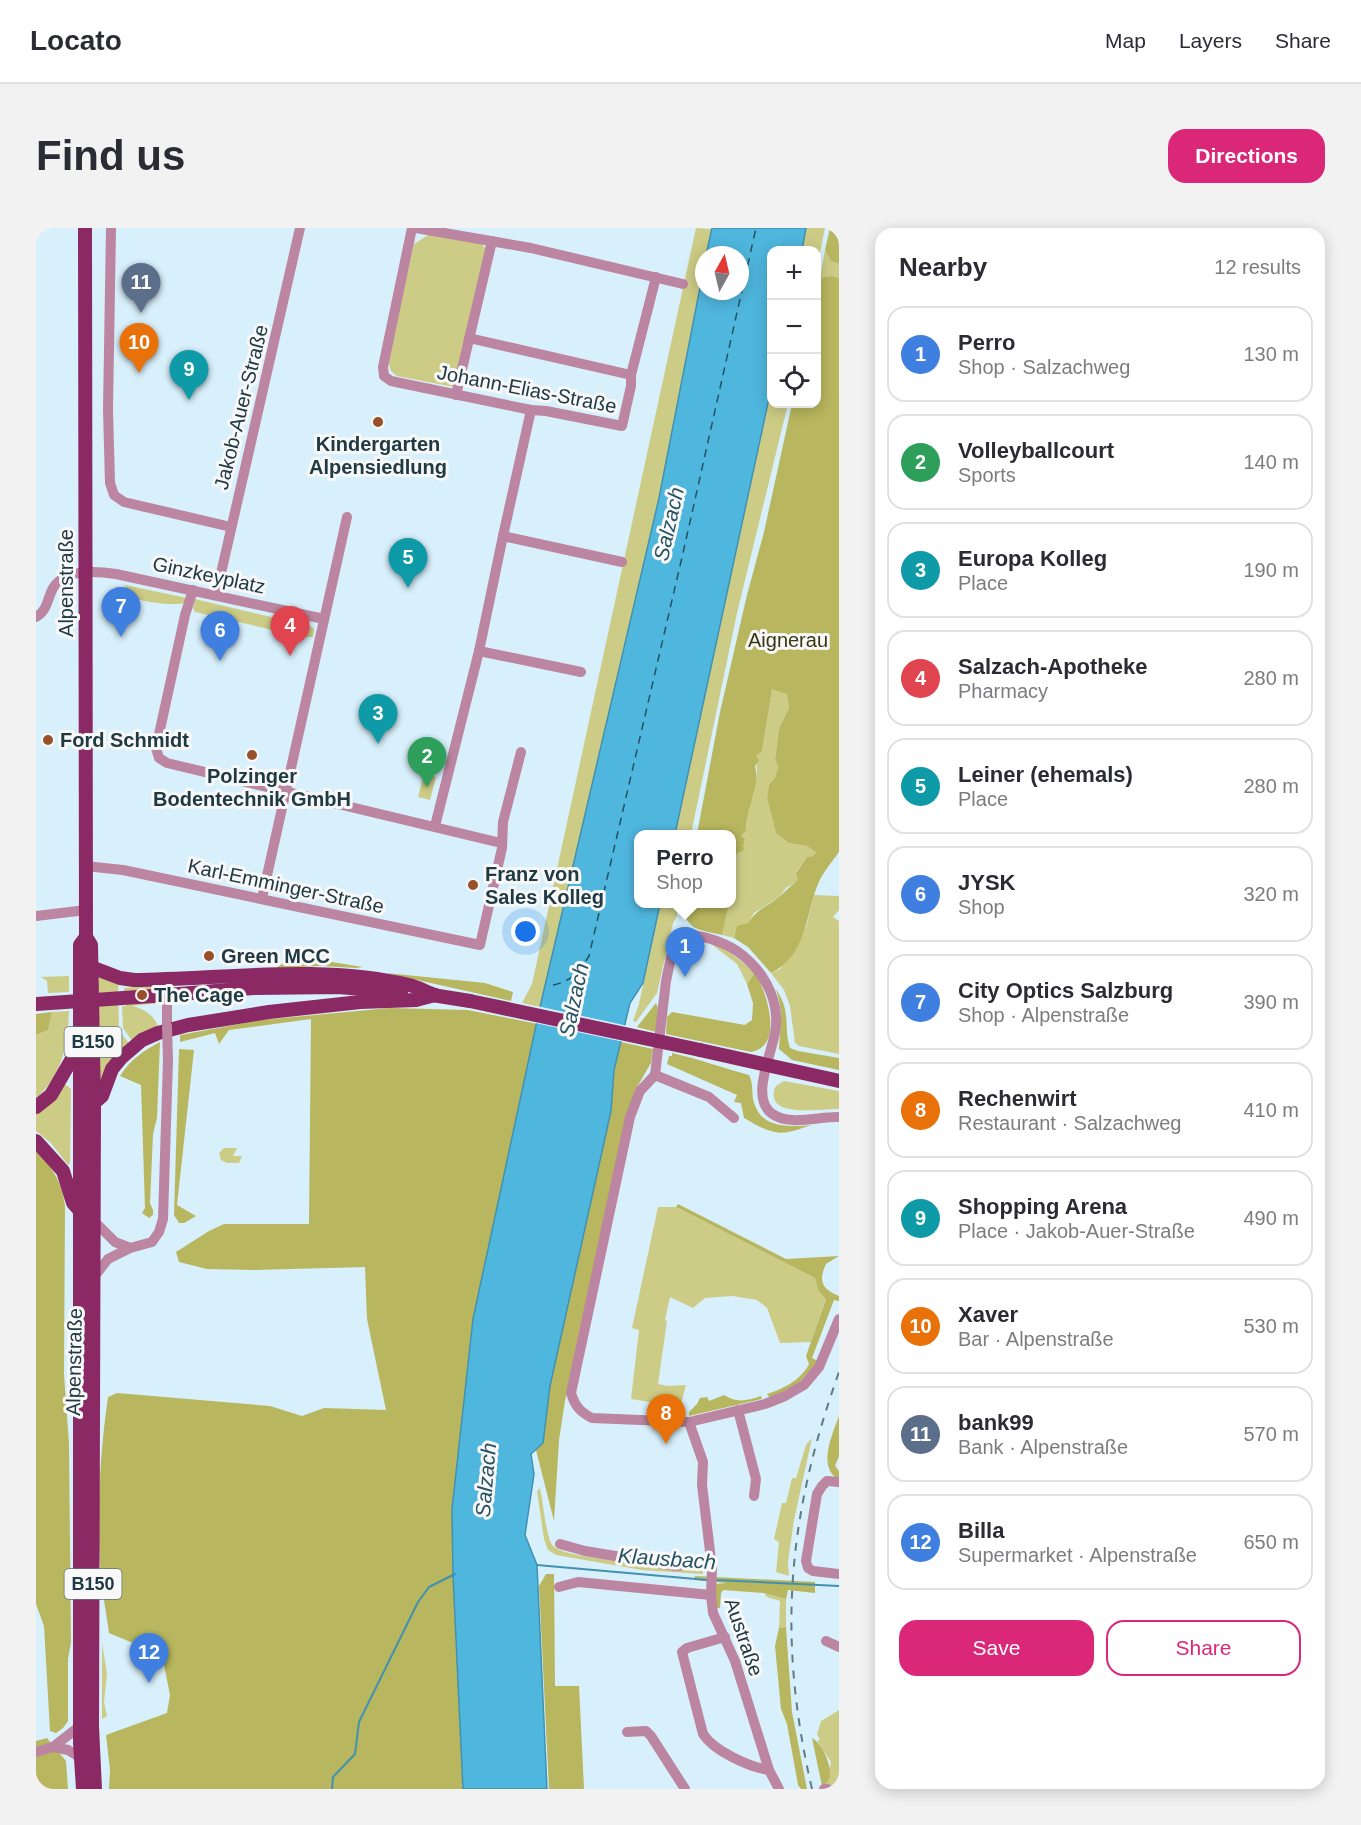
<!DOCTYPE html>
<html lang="en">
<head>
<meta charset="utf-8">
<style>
	body { margin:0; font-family:Helvetica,sans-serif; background:#f2f2f3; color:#2b2b33 }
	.controls { position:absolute; right:18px; top:18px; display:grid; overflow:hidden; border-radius:12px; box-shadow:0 3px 15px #0003 }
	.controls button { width:54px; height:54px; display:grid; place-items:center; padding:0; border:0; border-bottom:2px solid #e1e1e2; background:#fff; color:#2b2b33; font:30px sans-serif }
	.compass { position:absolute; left:659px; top:18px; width:54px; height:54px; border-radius:50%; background:#fff; box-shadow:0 3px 15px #0003; rotate:8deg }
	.you { position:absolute; left:490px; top:704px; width:21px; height:21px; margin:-15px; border:4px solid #fff; border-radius:50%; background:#1a73e8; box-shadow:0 0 0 9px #1a73e833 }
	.badge { display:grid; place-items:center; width:39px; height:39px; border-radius:50%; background:#db2777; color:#fff; font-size:20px; font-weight:700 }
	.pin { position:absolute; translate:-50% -50px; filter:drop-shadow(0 2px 3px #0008) }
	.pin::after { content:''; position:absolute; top:32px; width:21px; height:18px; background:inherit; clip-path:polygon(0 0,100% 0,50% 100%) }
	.popup { position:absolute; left:598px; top:602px; width:102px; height:78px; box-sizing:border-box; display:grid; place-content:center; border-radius:12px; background:#fff; filter:drop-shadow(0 2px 4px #0005); font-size:20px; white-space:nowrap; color:#7c7c81 }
	.popup b { font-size:22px; color:#2b2b33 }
	.popup::after { content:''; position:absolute; left:50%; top:100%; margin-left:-12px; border:12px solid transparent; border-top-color:#fff }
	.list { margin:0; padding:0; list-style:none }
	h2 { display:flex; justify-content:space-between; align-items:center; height:78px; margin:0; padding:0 24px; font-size:26px }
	h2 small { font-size:20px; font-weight:400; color:#7c7c81 }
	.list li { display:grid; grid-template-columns:39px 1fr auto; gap:18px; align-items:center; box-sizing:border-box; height:96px; margin:0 12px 12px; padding:0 12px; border:2px solid #e1e1e2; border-radius:18px }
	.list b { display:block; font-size:22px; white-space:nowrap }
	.list p { margin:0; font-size:20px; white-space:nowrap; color:#7c7c81 }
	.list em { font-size:20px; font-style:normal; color:#7c7c81 }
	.actions { display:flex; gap:12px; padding:18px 24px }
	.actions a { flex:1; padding:14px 0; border:2px solid #db2777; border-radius:18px; text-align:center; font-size:21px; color:#db2777 }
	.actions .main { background:#db2777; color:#fff }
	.icon { flex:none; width:33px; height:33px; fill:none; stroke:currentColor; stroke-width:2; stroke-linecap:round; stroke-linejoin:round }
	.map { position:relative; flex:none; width:803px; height:1561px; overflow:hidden; border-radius:18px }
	header { display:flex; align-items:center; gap:36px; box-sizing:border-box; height:84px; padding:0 30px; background:#fff; border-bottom:2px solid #e1e1e2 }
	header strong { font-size:28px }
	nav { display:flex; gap:33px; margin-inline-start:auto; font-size:21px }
	.intro { display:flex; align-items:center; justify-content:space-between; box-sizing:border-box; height:144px; padding:0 36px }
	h1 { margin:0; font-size:42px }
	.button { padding:15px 27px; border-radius:18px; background:#db2777; color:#fff; font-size:21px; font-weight:700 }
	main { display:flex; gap:36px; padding:0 36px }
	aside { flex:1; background:#fff; border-radius:18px; box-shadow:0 3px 15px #0003 }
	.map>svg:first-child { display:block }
</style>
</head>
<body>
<header>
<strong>Locato</strong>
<nav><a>Map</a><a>Layers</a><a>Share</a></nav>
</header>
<div class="intro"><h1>Find us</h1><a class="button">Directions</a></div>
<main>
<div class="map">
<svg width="803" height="1561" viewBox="0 0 803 1561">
	<rect width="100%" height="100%" fill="#d8f0fb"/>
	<g fill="#cdcc86">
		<polygon points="660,0 676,1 670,27 668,27 668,39 623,270 504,779 486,775 496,756"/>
		<polygon points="770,0 789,0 781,39 780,22 766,22"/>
		<polygon points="392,7 446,16 450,21 418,159 361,148 355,143 352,133 378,16"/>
		<polygon points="789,22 795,33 803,36 803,50 796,48 784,50"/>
		<polygon points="735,161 736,176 752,176 701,385 655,606 639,606"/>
		<path d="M 89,357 L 151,370 L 148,375 C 138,378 105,374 96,369 C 91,367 90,362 89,357 Z"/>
		<polygon points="159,371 265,396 278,400 277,409 267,409 159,384 157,380"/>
		<polygon points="736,460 751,466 753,480 743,500 739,532 742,539 739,550 733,556 731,570 740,605 753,615 771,618 780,623 777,628 771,629 760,644 763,652 750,660 743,669 718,685 712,695 699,705 698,710 686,707 693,676 696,676 696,636 707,617 705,608 710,603 711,585 713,574 717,569 721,545 720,528 726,523"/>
		<polygon points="388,546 400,549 394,572 382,569"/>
		<polygon points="778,667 803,668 803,682 797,689 803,693 803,826 763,818 759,815 754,778 748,762 735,745 744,741 770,699"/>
		<polygon points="624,676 642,676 641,688 637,695 621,765 600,794 597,793 603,776"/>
		<polygon points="674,715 687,719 719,744 711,756 701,736"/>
		<polygon points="33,748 33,764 12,765 11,753 5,749"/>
		<polygon points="63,748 82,753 83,802 94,817 66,854 63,854 61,750"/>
		<path d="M 121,757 L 123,775 L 96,778 C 108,781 119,787 123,801 L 97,814 L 87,800 L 86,778 L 90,778 L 88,760 Z"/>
		<path d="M 33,783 C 32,816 26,848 0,870 L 0,807 L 12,802 L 16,784 Z"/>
		<path d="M 748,853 L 803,863 L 803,881 C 789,880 732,891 738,863 C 739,857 743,856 748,853 Z"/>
		<polygon points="29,856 35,861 34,935 32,937 15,915 0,903 0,885 19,871"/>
		<polygon points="188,920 201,920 197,928 206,928 203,935 191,935 185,932 183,925"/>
		<polygon points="622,979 640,979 779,1050 782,1062 790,1070 775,1114 744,1115 731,1080 721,1072 696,1068 669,1070 657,1080 634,1069 629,1092 631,1093 622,1156 632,1158 650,1157 645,1176 631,1182 621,1180 619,1175 595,1171 603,1102 596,1100"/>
		<polygon points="776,1210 758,1292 752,1334 753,1348 740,1344 743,1314 738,1311 746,1275 750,1275 756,1250 760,1250 770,1217"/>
		<path d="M 504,1260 C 507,1272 510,1310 517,1318 C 532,1333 641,1336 667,1338 L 667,1346 L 606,1342 L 520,1327 L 512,1322 L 508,1311 L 501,1263 Z"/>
		<polygon points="728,1365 750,1371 750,1399 743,1400 744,1373 731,1369"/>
		<polygon points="66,1414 71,1446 68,1474 71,1488 66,1491"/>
		<polygon points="803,1482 803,1561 790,1557 795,1534 781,1513 784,1512 781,1506 785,1493"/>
	</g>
	<g fill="#b8b65e">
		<polygon points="794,0 803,0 803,36 795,33 789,22"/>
		<path d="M 796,48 L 803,50 L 803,624 C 796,634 787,644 782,656 C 769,688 771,727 735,745 L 712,719 L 698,710 L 701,698 L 712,695 C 722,680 731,679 743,669 C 750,663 755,657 762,652 L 760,645 L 771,629 L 777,628 L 780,624 L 771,618 L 753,615 L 740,605 L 731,570 L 733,556 L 739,550 L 742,539 L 739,532 L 743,500 L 753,480 L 751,466 L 736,461 L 726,523 L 720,528 L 723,532 L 719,538 C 725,559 709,581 710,603 L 705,608 L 709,611 L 707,617 L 708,622 L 702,625 L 696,636 L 696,606 L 661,606 L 684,484 L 711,367 L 728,304 L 756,176 L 780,176 L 781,64 L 784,50 Z"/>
		<path d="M 648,676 L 693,676 L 686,707 C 665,702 647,702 648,676 Z"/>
		<polygon points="258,728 327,739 320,740 285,738 240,740"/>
		<path d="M 719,744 C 730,763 749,818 715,824 L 630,806 L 631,789 L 636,784 L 709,797 L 716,792 L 717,775 L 711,756 Z"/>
		<polygon points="350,745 449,755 477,764 475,773"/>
		<path d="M 740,761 C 756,785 747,798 754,820 L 762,823 L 803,830 L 803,842 L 756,832 L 743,821 C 744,796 748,787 740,761 Z"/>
		<polygon points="620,775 622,780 620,804 601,799"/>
		<path d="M 354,780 L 432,782 L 502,796 L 437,1091 L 416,1281 L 417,1347 L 427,1561 L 73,1561 L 74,1542 L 70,1507 L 131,1485 L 134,1467 L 126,1427 L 73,1405 C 70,1382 65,1359 64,1336 C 61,1280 64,1224 72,1169 L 81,1165 L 234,1178 L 266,1188 L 288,1180 L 350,1182 L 331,1091 L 329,1039 L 219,1042 L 171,1041 L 143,1034 L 140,1024 L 173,1003 L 188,996 L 273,996 L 275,791 L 193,802 L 183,816 L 179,805 L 144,814 L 144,807 L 225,792 Z"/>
		<polygon points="16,784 12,802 0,807 0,786"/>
		<path d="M 124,814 L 121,890 L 117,906 L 114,975 L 117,982 L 117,987 L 113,990 L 106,985 L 109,980 L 105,857 L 84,848 C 94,832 107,823 124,814 Z"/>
		<polygon points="585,814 617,821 615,835 601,859 544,1100 529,1173 523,1212 518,1293 500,1222 507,1215 514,1158 575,883 578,842"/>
		<polygon points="143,821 158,822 141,977 160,988 148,995 143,995 138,987"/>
		<path d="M 636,825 C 663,831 687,840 713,847 C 718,856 715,866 718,875 C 726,901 753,899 775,897 C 743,909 737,907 708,890 L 705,875 L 698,874 L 701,867 L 631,836 L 633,828 L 636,828 Z"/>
		<path d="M 0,921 C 16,940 26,953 29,978 L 28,1146 L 33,1216 L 35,1414 L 32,1431 L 32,1493 L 27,1500 L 20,1505 L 14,1503 L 8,1398 L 0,1376 Z"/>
		<path d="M 642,976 L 750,1031 L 803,1028 L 790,1036 C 782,1053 786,1061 803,1068 L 803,1073 L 798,1072 L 776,1130 L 782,1133 L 762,1156 L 734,1170 L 731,1166 C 747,1161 765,1152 773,1136 L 770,1128 L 790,1071 L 782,1062 L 779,1050 L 640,979 Z"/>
		<path d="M 688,1167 C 701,1175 710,1173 725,1168 L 726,1171 L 653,1188 L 653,1184 L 661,1176 L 664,1170 L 671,1169 L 673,1173 Z"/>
		<polygon points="615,1174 620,1175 621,1180 631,1182 645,1176 643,1182 648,1184 647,1189 613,1188"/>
		<path d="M 803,1188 L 803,1228 L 799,1238 L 803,1243 L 803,1252 C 781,1239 796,1207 803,1188 Z"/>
		<polygon points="510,1346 518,1346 519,1458 543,1458 548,1561 513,1561 503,1358"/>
		<polygon points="659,1348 779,1354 779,1365 752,1362 750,1371 728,1365 687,1362 685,1365 684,1380 678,1380 678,1356 691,1355 658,1352"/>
		<polygon points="750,1399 756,1484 771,1561 765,1561 762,1557 751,1496 745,1481 739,1418 743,1400"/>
		<polygon points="11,1510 30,1533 32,1561 0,1561 0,1513"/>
		<path d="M 776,1510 C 789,1517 803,1553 786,1558 Z"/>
	</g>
	<polygon fill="#4fb6de" stroke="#4191b0" stroke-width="1.5" points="676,0 770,0 766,22 736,22 735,161 639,606 602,606 602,676 624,676 607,755 594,775 578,842 575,883 514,1158 507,1215 495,1226 498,1246 489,1307 501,1337 511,1561 427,1561 417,1347 416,1281 437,1091 504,779 623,270 668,39 668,63 704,63 704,27 670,27"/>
	<polygon fill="#d8f0fb" points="501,778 592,798 588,814 499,795"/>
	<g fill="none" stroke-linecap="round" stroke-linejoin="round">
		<g stroke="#4191b0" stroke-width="2">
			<polyline points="501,1337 671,1352"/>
			<polyline points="680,1352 803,1358"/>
			<polyline points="296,1561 297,1549 319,1526 323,1494 382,1374 393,1359 419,1346"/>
		</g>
		<path stroke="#265163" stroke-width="1.5" stroke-dasharray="8 6" stroke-linecap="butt" d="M 517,757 C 536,753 543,744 553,728 L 647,325 L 720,0"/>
		<g stroke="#bc85a1" stroke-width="10">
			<polyline points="75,0 72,182 74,255 78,267 88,274 195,299"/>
			<polyline points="376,0 347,139 348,148 355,153 495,182 510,183 586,198 595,158 595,147 620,49"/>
			<polyline points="380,0 495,20 647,56"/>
			<polyline points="433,110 595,147"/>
			<polyline points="420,167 456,13"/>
			<polyline points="467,308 586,334"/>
			<polyline points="157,362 149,387 120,520 123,530 131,535 465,615"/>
			<polyline points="180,367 264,0"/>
			<path d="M 0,389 C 12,382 11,371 17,360 C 29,340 61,343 80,346 L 288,391"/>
			<polyline points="443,423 545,444"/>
			<polyline points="399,598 443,423 467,308 495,182"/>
			<polyline points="49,638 87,642 444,717 466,620 467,594 485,524"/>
			<polyline points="226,670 311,289"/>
			<polyline points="0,688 50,682"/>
			<polyline points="131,767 131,798"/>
			<path d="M 619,847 L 604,863 L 594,889 L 535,1165 C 539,1178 544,1184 556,1190 L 653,1194 L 729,1176 L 749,1168 L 768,1157 L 783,1139 L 803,1091"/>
			<path d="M 619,847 L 630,753 L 635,729 L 638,717 L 648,707 C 665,706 687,714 701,723 C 725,740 742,767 740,797 C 739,821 713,867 735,885 C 753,899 783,888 803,889"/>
			<polyline points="619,847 673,869 698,890"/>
			<polyline points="57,992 79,1014 94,1020"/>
			<polyline points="58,1049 72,1031 94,1020 116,1014 123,1004 127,991 132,832"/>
			<polyline points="702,1182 720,1251 718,1268"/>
			<polyline points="653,1194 667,1234 666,1257 676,1340 675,1367 677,1385 699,1433 733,1542 743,1561"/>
			<polyline points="803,1254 791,1253 786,1258 781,1266 770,1333 772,1340 777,1343 803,1346"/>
			<polyline points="524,1316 549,1323 640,1338 674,1334"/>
			<polyline points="523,1359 542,1354 675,1367"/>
			<path d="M 689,1409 L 651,1420 L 646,1424 L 667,1506 C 678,1523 713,1539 733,1542"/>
			<polyline points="790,1413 803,1419"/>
			<polyline points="591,1504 610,1503 615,1508 649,1561"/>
			<polyline points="17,1519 32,1522 45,1530"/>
			<polyline points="0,1524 17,1519 44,1498"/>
			<polyline points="788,1561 791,1561"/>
		</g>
		<g stroke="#8a2963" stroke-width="14">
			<polyline points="50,709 55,717 58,875 56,1498 59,1561"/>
			<path d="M 55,739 L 84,750 L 98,752 C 189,751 284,736 373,757 C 382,759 390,764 399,767"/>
			<polyline points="390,766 434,773"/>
			<polyline points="131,767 217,760 302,759 365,764"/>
			<polyline points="664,822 803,853"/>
			<polyline points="58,875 66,868 76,841 85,830 106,812 122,805 152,797 233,784 324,774 380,772 399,767"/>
			<polyline points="0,879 15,867 44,817"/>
			<polyline points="0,913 27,943 37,975 44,983"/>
			<polyline points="47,1561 44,1515 44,717 50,709 49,0"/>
		</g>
		<path stroke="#617a84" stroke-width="2" stroke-dasharray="8 8" stroke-linecap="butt" d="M 776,1561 C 741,1410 751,1290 803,1144"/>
		<polyline stroke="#bc85a1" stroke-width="10" points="131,798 132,832"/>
		<g stroke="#8a2963" stroke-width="14">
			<polyline points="434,773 664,822"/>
			<polyline points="0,776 131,767"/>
		</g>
	</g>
	<g fill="#975029" stroke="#f8f8f8" stroke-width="2">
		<circle cx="342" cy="194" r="6"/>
		<circle cx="12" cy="512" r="6"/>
		<circle cx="216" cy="527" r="6"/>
		<circle cx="437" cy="657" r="6"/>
		<circle cx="173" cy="728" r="6"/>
		<circle cx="106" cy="767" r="6"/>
	</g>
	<g text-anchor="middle" stroke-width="6" stroke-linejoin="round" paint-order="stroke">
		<g fill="#f8f8f8" stroke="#61737a" stroke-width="1.5">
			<rect x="28.5" y="799" width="57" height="30" rx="4.5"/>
			<rect x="28.5" y="1341" width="57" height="30" rx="4.5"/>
		</g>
		<g font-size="18" font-weight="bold" fill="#203a44">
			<text x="57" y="820">B150</text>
			<text x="57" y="1362">B150</text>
		</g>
		<g font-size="20" fill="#203a44" stroke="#f8f8f8">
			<text transform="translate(491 161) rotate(11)" y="7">Johann-Elias-Straße</text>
			<text transform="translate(205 179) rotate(-76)" y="7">Jakob-Auer-Straße</text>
			<text transform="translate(173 347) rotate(12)" y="7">Ginzkeyplatz</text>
			<text transform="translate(30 355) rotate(-90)" y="7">Alpenstraße</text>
			<text transform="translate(250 658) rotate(12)" y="7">Karl-Emminger-Straße</text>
			<text transform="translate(38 1134) rotate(-89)" y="7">Alpenstraße</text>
			<text transform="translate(708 1409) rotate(71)" y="7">Austraße</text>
		</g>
		<g font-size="20" font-weight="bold" fill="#203a44" stroke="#f8f8f8" text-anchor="start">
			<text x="342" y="223" text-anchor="middle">Kindergarten<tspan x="342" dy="23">Alpensiedlung</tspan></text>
			<text x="24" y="519">Ford Schmidt</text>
			<text x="216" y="555" text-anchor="middle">Polzinger<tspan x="216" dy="23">Bodentechnik GmbH</tspan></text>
			<text x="449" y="653">Franz von<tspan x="449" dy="23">Sales Kolleg</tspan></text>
			<text x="185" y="735">Green MCC</text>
			<text x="118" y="774">The Cage</text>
		</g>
		<g font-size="20" fill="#393812" stroke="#f8f8f8">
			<text x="752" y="419">Aignerau</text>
		</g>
		<g font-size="21" font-style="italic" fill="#265163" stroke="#f8f8f8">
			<text transform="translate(633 296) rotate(-77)" y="7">Salzach</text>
			<text transform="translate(538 772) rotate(-78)" y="7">Salzach</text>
			<text transform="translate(450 1252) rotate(-85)" y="7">Salzach</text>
			<text transform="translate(631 1331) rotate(4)" y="7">Klausbach</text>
		</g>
	</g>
</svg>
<div class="controls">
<button>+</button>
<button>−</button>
<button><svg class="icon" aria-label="locate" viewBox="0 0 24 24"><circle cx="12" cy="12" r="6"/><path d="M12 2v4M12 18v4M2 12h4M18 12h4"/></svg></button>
</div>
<svg class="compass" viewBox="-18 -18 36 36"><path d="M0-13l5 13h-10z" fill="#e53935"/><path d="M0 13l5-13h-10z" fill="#7c7c81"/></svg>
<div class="you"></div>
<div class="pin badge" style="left:649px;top:749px;background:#3f7fe0">1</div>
<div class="popup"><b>Perro</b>Shop</div>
<div class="pin badge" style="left:391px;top:559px;background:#2e9e5b">2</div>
<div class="pin badge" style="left:342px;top:516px;background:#0f9aa8">3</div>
<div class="pin badge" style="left:254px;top:428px;background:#e0444e">4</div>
<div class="pin badge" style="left:372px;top:360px;background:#0f9aa8">5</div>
<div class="pin badge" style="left:184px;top:433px;background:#3f7fe0">6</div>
<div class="pin badge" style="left:85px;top:409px;background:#3f7fe0">7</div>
<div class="pin badge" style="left:630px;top:1216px;background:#e8710a">8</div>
<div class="pin badge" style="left:153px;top:172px;background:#0f9aa8">9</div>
<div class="pin badge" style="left:103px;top:145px;background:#e8710a">10</div>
<div class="pin badge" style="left:105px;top:85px;background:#5c6f8a">11</div>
<div class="pin badge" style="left:113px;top:1455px;background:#3f7fe0">12</div>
</div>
<aside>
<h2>Nearby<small>12 results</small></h2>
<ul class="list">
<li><span class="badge" style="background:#3f7fe0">1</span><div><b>Perro</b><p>Shop · Salzachweg</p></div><em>130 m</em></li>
<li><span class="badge" style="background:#2e9e5b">2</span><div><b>Volleyballcourt</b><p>Sports</p></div><em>140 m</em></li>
<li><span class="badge" style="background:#0f9aa8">3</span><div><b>Europa Kolleg</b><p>Place</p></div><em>190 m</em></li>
<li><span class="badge" style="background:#e0444e">4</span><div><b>Salzach-Apotheke</b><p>Pharmacy</p></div><em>280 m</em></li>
<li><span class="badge" style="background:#0f9aa8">5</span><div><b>Leiner (ehemals)</b><p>Place</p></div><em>280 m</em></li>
<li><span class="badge" style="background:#3f7fe0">6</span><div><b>JYSK</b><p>Shop</p></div><em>320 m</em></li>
<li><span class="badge" style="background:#3f7fe0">7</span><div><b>City Optics Salzburg</b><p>Shop · Alpenstraße</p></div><em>390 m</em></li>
<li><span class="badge" style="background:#e8710a">8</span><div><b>Rechenwirt</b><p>Restaurant · Salzachweg</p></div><em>410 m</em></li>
<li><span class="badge" style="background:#0f9aa8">9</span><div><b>Shopping Arena</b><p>Place · Jakob-Auer-Straße</p></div><em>490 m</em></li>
<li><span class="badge" style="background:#e8710a">10</span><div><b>Xaver</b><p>Bar · Alpenstraße</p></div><em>530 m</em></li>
<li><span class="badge" style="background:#5c6f8a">11</span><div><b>bank99</b><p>Bank · Alpenstraße</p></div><em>570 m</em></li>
<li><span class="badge" style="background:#3f7fe0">12</span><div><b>Billa</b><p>Supermarket · Alpenstraße</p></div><em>650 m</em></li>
</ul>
<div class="actions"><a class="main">Save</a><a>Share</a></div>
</aside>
</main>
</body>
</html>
